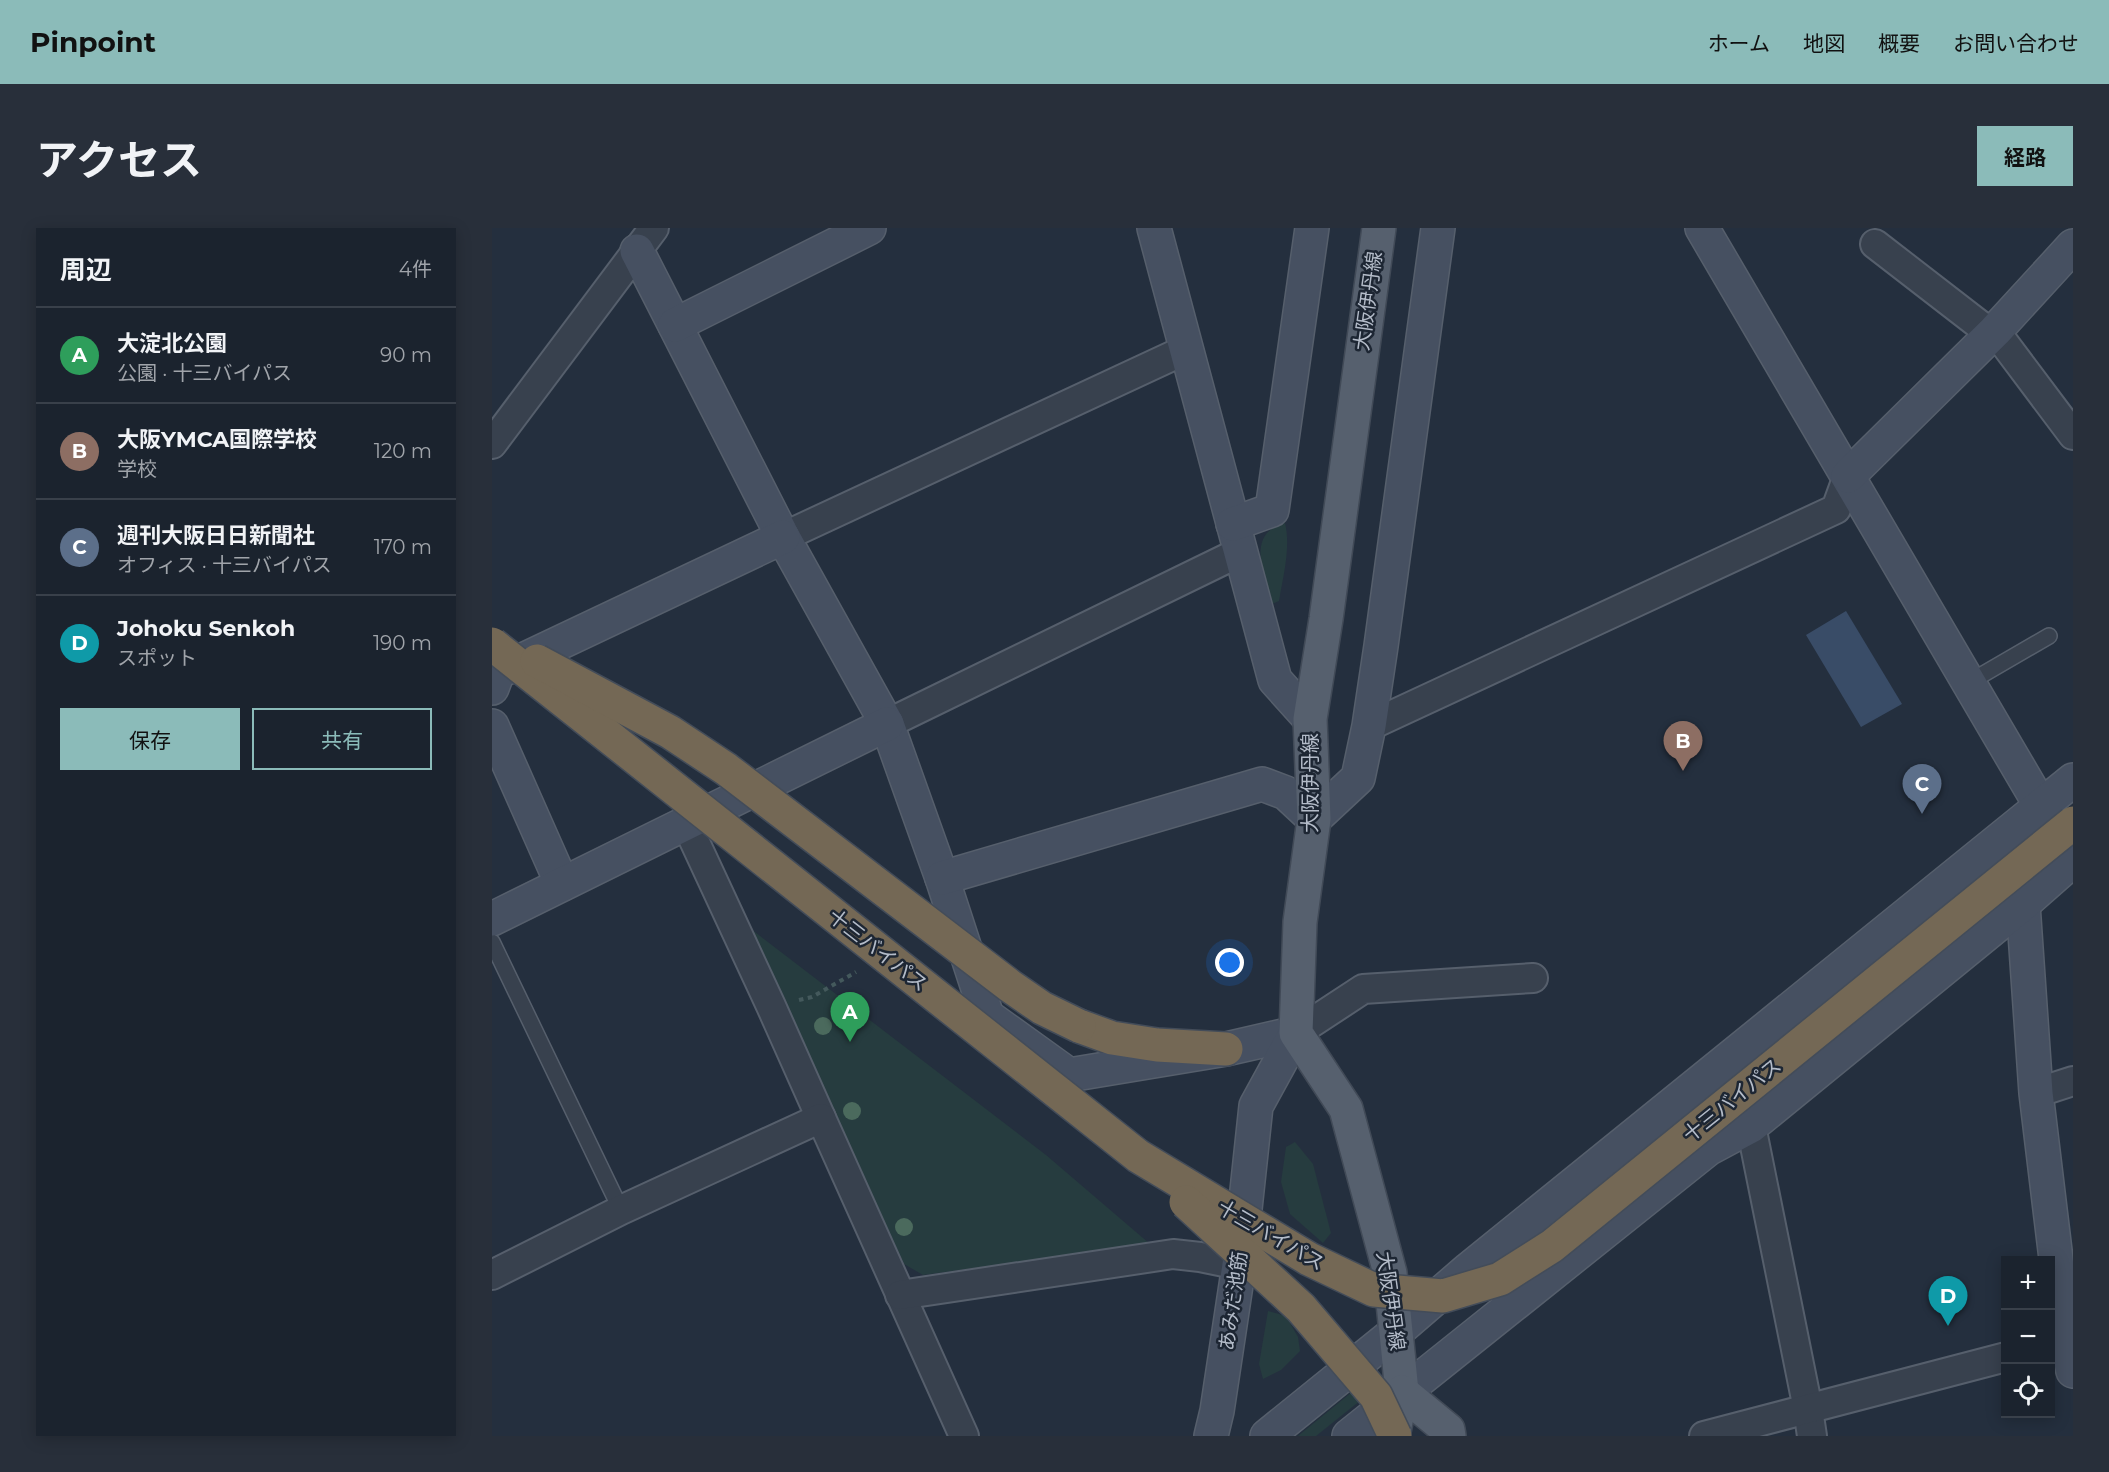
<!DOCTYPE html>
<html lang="ja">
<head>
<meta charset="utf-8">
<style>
	body { margin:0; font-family:Montserrat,"Noto Sans JP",sans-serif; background:#282f3a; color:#f1f3f6 }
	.controls { position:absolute; right:18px; bottom:18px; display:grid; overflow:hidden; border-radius:0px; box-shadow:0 3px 15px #0003 }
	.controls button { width:54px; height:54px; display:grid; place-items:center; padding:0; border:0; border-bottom:2px solid #39404a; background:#1b232e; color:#f1f3f6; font:30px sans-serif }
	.you { position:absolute; left:738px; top:735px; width:21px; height:21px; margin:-15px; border:4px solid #fff; border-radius:50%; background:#1a73e8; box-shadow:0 0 0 9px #1a73e833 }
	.badge { display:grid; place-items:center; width:39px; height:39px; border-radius:50%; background:#8bbbb9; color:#fff; font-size:20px; font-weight:700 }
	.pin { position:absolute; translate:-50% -50px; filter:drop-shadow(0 2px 3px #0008) }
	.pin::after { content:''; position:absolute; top:32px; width:21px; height:18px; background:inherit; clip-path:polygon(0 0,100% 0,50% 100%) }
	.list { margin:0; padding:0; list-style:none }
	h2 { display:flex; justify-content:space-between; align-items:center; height:78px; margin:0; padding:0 24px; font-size:26px }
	h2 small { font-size:20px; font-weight:400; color:#a0a4aa }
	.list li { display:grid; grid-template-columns:39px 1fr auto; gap:18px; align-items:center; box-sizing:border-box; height:96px; padding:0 24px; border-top:2px solid #39404a }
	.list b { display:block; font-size:22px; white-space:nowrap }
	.list p { margin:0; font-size:20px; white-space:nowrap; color:#a0a4aa }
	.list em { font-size:20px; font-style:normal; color:#a0a4aa }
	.actions { display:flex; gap:12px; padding:18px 24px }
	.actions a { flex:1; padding:14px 0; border:2px solid #8bbbb9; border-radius:0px; text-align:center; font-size:21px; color:#8bbbb9 }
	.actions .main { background:#8bbbb9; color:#111 }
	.icon { flex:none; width:33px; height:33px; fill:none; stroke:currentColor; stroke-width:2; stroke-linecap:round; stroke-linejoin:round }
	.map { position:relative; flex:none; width:1581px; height:1208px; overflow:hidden; border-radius:0px }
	header { display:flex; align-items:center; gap:36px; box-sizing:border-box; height:84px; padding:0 30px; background:#8bbbb9; color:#111 }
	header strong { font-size:28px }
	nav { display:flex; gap:33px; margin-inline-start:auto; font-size:21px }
	.intro { display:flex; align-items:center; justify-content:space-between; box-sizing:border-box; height:144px; padding:0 36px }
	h1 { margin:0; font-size:42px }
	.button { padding:15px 27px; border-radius:0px; background:#8bbbb9; color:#111; font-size:21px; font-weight:700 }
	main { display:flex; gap:36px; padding:0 36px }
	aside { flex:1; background:#1b232e; border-radius:0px; box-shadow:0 3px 15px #0003 }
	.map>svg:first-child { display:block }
</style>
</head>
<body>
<header>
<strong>Pinpoint</strong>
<nav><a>ホーム</a><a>地図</a><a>概要</a><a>お問い合わせ</a></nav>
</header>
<div class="intro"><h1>アクセス</h1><a class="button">経路</a></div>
<main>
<aside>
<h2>周辺<small>4件</small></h2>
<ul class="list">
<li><span class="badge" style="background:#2e9e5b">A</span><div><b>大淀北公園</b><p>公園 · 十三バイパス</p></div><em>90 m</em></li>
<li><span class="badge" style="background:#8d6e63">B</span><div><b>大阪YMCA国際学校</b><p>学校</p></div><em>120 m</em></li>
<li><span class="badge" style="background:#5c6f8a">C</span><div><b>週刊大阪日日新聞社</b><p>オフィス · 十三バイパス</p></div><em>170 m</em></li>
<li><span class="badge" style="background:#0f9aa8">D</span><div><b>Johoku Senkoh</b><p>スポット</p></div><em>190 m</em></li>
</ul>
<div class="actions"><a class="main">保存</a><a>共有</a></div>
</aside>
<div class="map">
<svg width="1581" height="1208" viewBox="0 0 1581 1208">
	<rect width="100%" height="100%" fill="#242f3e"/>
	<g fill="#263c3f">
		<path d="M 793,295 C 799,319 791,349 787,373 L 780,376 C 772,349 753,304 793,295 Z"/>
		<polygon points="259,701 554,927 658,1016 431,1047 412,1036"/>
		<polygon points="803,914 821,936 839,1005 831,1015 798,986 789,954 794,919"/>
		<polygon points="776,1083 794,1088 806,1109 808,1123 789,1142 771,1151 767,1136"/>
		<polygon points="860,1164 869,1172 824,1208 806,1208"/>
	</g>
	<polygon fill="#394c67" points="1354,383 1410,476 1369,499 1314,407"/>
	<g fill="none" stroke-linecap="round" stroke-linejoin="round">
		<defs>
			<g id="lane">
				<polyline points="1476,455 1557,408"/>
				<polyline points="0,714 129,982"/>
			</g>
			<g id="street">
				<polyline points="1383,16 1489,98 1503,103 1581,207"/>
				<polyline points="0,216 162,0"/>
				<polyline points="291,309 693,122"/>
				<polyline points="395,496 750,323"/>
				<polyline points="877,498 1344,281 1356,248"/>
				<polyline points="194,595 279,778 329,890"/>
				<polyline points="804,805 871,761 1041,750"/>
				<polyline points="1544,865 1581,853"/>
				<polyline points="1259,898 1316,1181 1320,1208"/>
				<polyline points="0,1047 129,982 329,890 472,1208"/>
				<polyline points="408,1067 681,1026 708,1029 747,1037"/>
				<polyline points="1212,1208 1514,1129"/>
			</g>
			<g id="secondary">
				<polyline points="662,0 783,452 818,491"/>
				<polyline points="1210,0 1549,578"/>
				<polyline points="145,23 291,309 395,496 450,650 495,788 577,847 734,821 804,805"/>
				<polyline points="183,97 377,0"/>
				<polyline points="1356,248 1503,103 1581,18"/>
				<polyline points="741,296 780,282 820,0"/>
				<polyline points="0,460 6,444 291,309"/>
				<polyline points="0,498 70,656"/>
				<polyline points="450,650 770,556 794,565 822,591 866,550 877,498 889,418 946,0"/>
				<polyline points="1531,676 1544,865 1574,1114 1581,1143"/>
				<polyline points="0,691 395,496"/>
				<polyline points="719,1208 725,1183 747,1037 764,878 804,805"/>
				<polyline points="775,1208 905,1103 977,1041 1581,552"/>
				<polyline points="857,1208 1216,921 1259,898 1531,676 1581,632"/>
			</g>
			<g id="primary">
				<polyline points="887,0 834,391 818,491 822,591 808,694 804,805 854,881 898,1045 910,1164 901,1208"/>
				<polyline points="910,1164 956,1202 957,1208"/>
			</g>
			<polyline id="highway" points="587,798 620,810 665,817 734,821"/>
		</defs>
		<use href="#lane" stroke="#565f6c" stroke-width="18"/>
		<use href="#street" stroke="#565f6c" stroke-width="32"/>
		<use href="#secondary" stroke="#565f6c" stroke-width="36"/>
		<use href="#primary" stroke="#414a57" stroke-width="36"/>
		<use href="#highway" stroke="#434c59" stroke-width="36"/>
		<polyline stroke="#44595c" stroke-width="4" stroke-dasharray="4.5 4.5" stroke-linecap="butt" points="307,772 320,769 364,744"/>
		<use href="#lane" stroke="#38414e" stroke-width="15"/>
		<use href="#street" stroke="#38414e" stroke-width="28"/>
		<use href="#secondary" stroke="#465061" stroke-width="33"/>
		<use href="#primary" stroke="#56606e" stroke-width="33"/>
		<use href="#highway" stroke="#746855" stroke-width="33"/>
		<defs>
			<g id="highway-bridge">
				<polyline points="0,416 646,928 817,1031 882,1062 951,1068 1008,1051 1060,1018 1581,595"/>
				<polyline points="45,433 178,504 234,541 518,758 550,780 587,798"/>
				<polyline points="694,974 809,1080 884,1168 903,1208"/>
			</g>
		</defs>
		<use href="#highway-bridge" stroke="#434c59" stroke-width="36" stroke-linecap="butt"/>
		<use href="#highway-bridge" stroke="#746855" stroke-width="33"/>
	</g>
	<g fill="#4b6a5d">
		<circle cx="331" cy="798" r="9"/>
		<circle cx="360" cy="883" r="9"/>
		<circle cx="412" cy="999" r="9"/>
	</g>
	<g text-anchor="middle" stroke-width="5" stroke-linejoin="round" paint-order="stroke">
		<g font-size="20" fill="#b4bcc9" stroke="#1d2633">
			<text transform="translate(876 73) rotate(-82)" y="7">大阪伊丹線</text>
			<text transform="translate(818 555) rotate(-90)" y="7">大阪伊丹線</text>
			<text transform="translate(386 722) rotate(38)" y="7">十三バイパス</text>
			<text transform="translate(1240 872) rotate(-39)" y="7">十三バイパス</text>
			<text transform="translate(779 1007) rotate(30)" y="7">十三バイパス</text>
			<text transform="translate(741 1073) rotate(-82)" y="7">あみだ池筋</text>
			<text transform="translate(899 1073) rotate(82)" y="7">大阪伊丹線</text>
		</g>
	</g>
</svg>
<div class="controls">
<button>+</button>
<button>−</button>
<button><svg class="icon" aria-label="locate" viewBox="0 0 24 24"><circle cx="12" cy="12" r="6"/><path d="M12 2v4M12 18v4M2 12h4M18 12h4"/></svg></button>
</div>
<div class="you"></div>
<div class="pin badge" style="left:358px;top:814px;background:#2e9e5b">A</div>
<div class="pin badge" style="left:1191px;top:543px;background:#8d6e63">B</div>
<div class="pin badge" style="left:1430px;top:586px;background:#5c6f8a">C</div>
<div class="pin badge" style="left:1456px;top:1098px;background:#0f9aa8">D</div>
</div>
</main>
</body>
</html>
